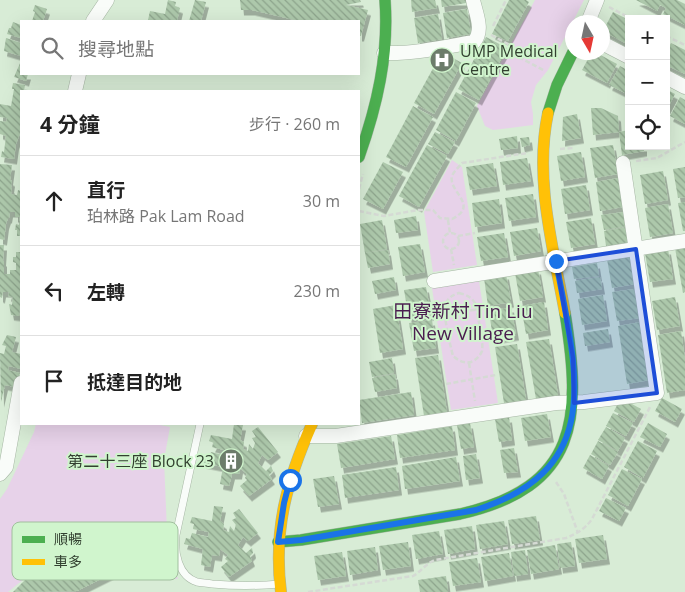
<!DOCTYPE html>
<html lang="zh-TW">
<head>
<meta charset="utf-8">
<style>
	body { margin:0; font-family:"Open Sans","Noto Sans TC",sans-serif; background:#f6f6f6; color:#222 }
	.controls { position:absolute; right:15px; top:15px; display:grid; overflow:hidden; border-radius:0px; box-shadow:0 5px 20px #0002 }
	.controls button { width:45px; height:45px; display:grid; place-items:center; padding:0; border:0; border-bottom:1px solid #e0e0e0; background:#fff; color:#222; font:25px sans-serif }
	.compass { position:absolute; left:565px; top:15px; width:45px; height:45px; border-radius:50%; background:#fff; box-shadow:0 5px 20px #0002; rotate:171deg }
	.stop { position:absolute; width:15px; height:15px; margin:-11px; border:4px solid #1a73e8; border-radius:50%; background:#fff }
	.stop.end { background:#1a73e8; border-color:#fff; box-shadow:0 1px 5px #0008 }
	.list { margin:0; padding:0; list-style:none }
	h2 { display:flex; justify-content:space-between; align-items:center; height:65px; margin:0; padding:0 20px; font-size:21px }
	h2 small { font-size:16px; font-weight:400; color:#767676 }
	.list li { display:grid; grid-template-columns:32px 1fr auto; gap:15px; align-items:center; box-sizing:border-box; height:90px; padding:0 20px; border-top:1px solid #e0e0e0 }
	.list b { display:block; font-size:19px; white-space:nowrap }
	.list p { margin:0; font-size:16px; white-space:nowrap; color:#767676 }
	.list em { font-size:16px; font-style:normal; color:#767676 }
	.icon { flex:none; width:28px; height:28px; fill:none; stroke:currentColor; stroke-width:2; stroke-linecap:round; stroke-linejoin:round }
	.map { position:relative; flex:none; width:685px; height:592px; overflow:hidden }
	.search { position:absolute; background:#fff; box-shadow:0 5px 20px #0002; left:20px; top:20px; width:340px; height:55px; display:flex; align-items:center; gap:12px; box-sizing:border-box; padding:0 18px; border-radius:0px; color:#767676; font-size:19px }
	.panel { position:absolute; background:#fff; box-shadow:0 5px 20px #0002; left:20px; top:90px; width:340px; height:335px; border-radius:0px }
	.map>svg:first-child { display:block }
</style>
</head>
<body>
<div class="map">
<svg width="685" height="592" viewBox="0 0 685 592">
	<defs>
		<pattern id="building-back-hatch" width="6" height="6" patternUnits="userSpaceOnUse" patternTransform="scale(1.25)"><rect width="6" height="6" fill="#adc8ab"/><path d="M-1 5l2 2M0 0l6 6M5-1l2 2" fill="none" stroke="#8da48c"/></pattern>
		<filter id="shadow"><feDropShadow dx="3" dy="5.5" stdDeviation="0" flood-color="#0004"/></filter>
	</defs>
	<rect width="100%" height="100%" fill="#d8ecd6"/>
	<g fill="#e7d2e9">
		<polygon points="535,0 584,0 548,70 536,85 531,102 533,114 533,125 493,130 485,126 477,106"/>
		<polygon points="452,160 462,167 477,265 433,272 424,212"/>
		<polygon points="479,281 498,403 451,410 432,288"/>
		<path d="M 36,424 L 155,424 L 170,427 L 164,460 L 167,531 L 170,561 L 178,579 L 120,573 C 119,568 119,562 117,557 C 109,533 71,555 57,561 L 52,556 L 8,592 L 0,592 L 0,499 L 7,489 L 34,432 Z"/>
	</g>
	<g fill="url(#building-back-hatch)" filter="url(#shadow)">
		<polygon points="168,0 176,2 175,6 180,8 177,21 155,21 148,20 150,11 165,14"/>
		<polygon points="195,0 206,2 201,21 189,21"/>
		<polygon points="240,0 360,0 361,2 346,5 368,10 361,36 359,36 359,21 299,21 252,10 241,10"/>
		<polygon points="411,0 435,0 437,8 412,12"/>
		<polygon points="441,0 466,0 466,3 442,7"/>
		<polygon points="509,0 526,0 529,2 508,41 492,34"/>
		<polygon points="636,0 677,0 685,4 685,25 663,14 666,8 660,5 657,11"/>
		<polygon points="35,5 47,9 43,21 32,21 35,12 33,11"/>
		<polygon points="467,9 471,34 447,38 443,13"/>
		<polygon points="613,12 629,20 627,44 603,31"/>
		<polygon points="438,14 442,39 418,43 414,18"/>
		<polygon points="13,22 21,25 21,38 7,34 9,28 11,28"/>
		<polygon points="486,37 507,48 479,100 458,89"/>
		<polygon points="6,38 21,43 21,56 4,51"/>
		<polygon points="671,43 685,50 685,74 666,65 666,52"/>
		<polygon points="442,52 462,63 434,114 414,103"/>
		<polygon points="592,52 595,52 617,64 607,83 582,70"/>
		<polygon points="21,61 21,74 28,74 26,81 14,77"/>
		<polygon points="620,66 629,71 629,95 609,85"/>
		<polygon points="13,83 25,85 24,91 21,91 21,131 16,144 14,159 1,157 2,151 4,152 6,136 0,134 0,121 6,122 7,118 0,117 0,104 11,106 14,89 12,89"/>
		<polygon points="666,89 675,94 666,111"/>
		<polygon points="456,92 476,103 456,141 436,130"/>
		<polygon points="680,97 685,100 685,124 670,116"/>
		<polygon points="413,106 433,117 406,167 386,157"/>
		<polygon points="591,108 601,108 618,116 619,132 593,135"/>
		<polygon points="577,114 581,138 562,141 563,117"/>
		<polygon points="629,130 629,146 644,146 644,151 622,155 619,132"/>
		<polygon points="435,132 455,142 448,154 428,144"/>
		<polygon points="517,136 518,148 501,150 499,139"/>
		<polygon points="529,137 530,145 522,147 520,138"/>
		<polygon points="427,145 447,156 419,207 399,196"/>
		<polygon points="613,145 618,174 595,178 590,148"/>
		<polygon points="581,152 585,177 561,181 557,156"/>
		<polygon points="527,158 531,181 503,185 500,162"/>
		<polygon points="383,162 403,172 383,209 363,199"/>
		<polygon points="493,163 497,186 470,190 466,167"/>
		<polygon points="0,164 12,165 10,180 12,181 11,188 12,188 11,194 17,195 18,190 21,191 21,217 15,217 15,212 10,212 9,218 8,218 6,224 4,240 0,239"/>
		<polygon points="685,167 685,197 678,198 673,169"/>
		<polygon points="663,171 668,200 645,204 640,175"/>
		<polygon points="618,178 623,207 600,211 596,182"/>
		<polygon points="586,185 590,210 565,214 561,189"/>
		<polygon points="533,194 536,217 509,221 505,198"/>
		<polygon points="499,199 502,223 475,227 472,203"/>
		<polygon points="685,202 685,231 683,231 678,203"/>
		<polygon points="668,204 673,233 650,237 645,208"/>
		<polygon points="624,212 627,226 604,230 601,215"/>
		<polygon points="416,216 418,230 396,233 394,220"/>
		<polygon points="20,217 21,217 21,236 17,236 17,230 15,230 16,224 19,225"/>
		<polygon points="591,218 595,244 571,248 566,222"/>
		<polygon points="382,220 387,249 365,253 360,224"/>
		<polygon points="627,227 629,242 606,246 604,231"/>
		<polygon points="537,228 541,251 514,256 510,232"/>
		<polygon points="504,233 508,257 481,261 477,237"/>
		<polygon points="420,244 425,272 403,276 398,247"/>
		<polygon points="0,245 4,245 3,261 4,261 4,274 10,274 10,270 16,270 16,263 13,262 13,257 16,257 16,252 21,252 21,301 19,316 11,315 9,304 12,305 13,297 8,296 9,292 3,292 2,298 0,297"/>
		<polygon points="685,246 685,292 683,293 675,248"/>
		<polygon points="668,249 673,279 650,282 645,253"/>
		<polygon points="388,250 390,264 368,268 365,253"/>
		<polygon points="630,255 635,284 612,288 607,259"/>
		<polygon points="597,263 599,276 574,279 572,267"/>
		<polygon points="538,269 543,297 520,301 515,273"/>
		<polygon points="506,274 511,302 488,306 484,278"/>
		<polygon points="394,277 396,290 375,294 372,281"/>
		<polygon points="600,277 602,289 577,293 575,281"/>
		<polygon points="426,287 431,315 409,319 404,290"/>
		<polygon points="635,289 640,318 617,321 612,292"/>
		<polygon points="603,295 607,321 582,325 578,299"/>
		<polygon points="675,297 680,326 657,330 652,301"/>
		<polygon points="544,302 548,330 526,334 521,306"/>
		<polygon points="396,305 403,349 380,353 373,309"/>
		<polygon points="511,307 516,335 493,339 489,311"/>
		<polygon points="432,320 436,348 414,351 409,323"/>
		<polygon points="641,322 650,380 627,384 618,326"/>
		<polygon points="608,329 610,342 585,346 583,333"/>
		<polygon points="681,331 685,359 685,390 667,393 658,335"/>
		<polygon points="7,335 16,337 12,352 21,354 21,369 9,366 8,370 20,373 18,380 20,388 5,385 1,402 0,353 4,354 6,346 2,345"/>
		<polygon points="549,339 558,395 536,399 526,342"/>
		<polygon points="517,344 526,400 504,403 495,347"/>
		<polygon points="438,355 447,412 424,416 415,358"/>
		<polygon points="392,358 394,373 372,377 369,362"/>
		<polygon points="395,374 397,388 375,392 372,378"/>
		<polygon points="411,392 414,415 362,423 359,400"/>
		<polygon points="621,398 641,409 634,422 614,411"/>
		<polygon points="662,398 682,409 675,422 655,411"/>
		<polygon points="613,413 633,423 626,436 606,426"/>
		<polygon points="547,414 551,437 525,441 521,418"/>
		<polygon points="509,417 512,440 499,442 495,419"/>
		<polygon points="470,423 474,447 461,449 457,425"/>
		<polygon points="648,423 667,434 660,447 640,437"/>
		<polygon points="234,424 243,425 240,440 244,442 243,449 248,451 249,444 253,449 255,443 252,438 256,437 252,431 258,427 278,452 268,460 262,455 258,463 266,471 271,466 273,471 269,475 272,479 249,496 240,486 247,480 245,478 247,474 240,468 239,474 232,474 229,486 220,484 223,467 203,463 205,456 209,457 211,452 227,456 228,451 212,447 214,443 209,441 211,435 232,439"/>
		<polygon points="452,426 455,450 400,458 397,435"/>
		<polygon points="606,427 625,438 618,451 598,440"/>
		<polygon points="391,436 395,459 341,468 337,444"/>
		<polygon points="598,441 618,452 610,465 591,454"/>
		<polygon points="638,441 657,451 643,478 624,467"/>
		<polygon points="514,448 518,472 504,473 500,450"/>
		<polygon points="476,454 480,478 466,480 463,456"/>
		<polygon points="590,455 609,466 602,479 583,468"/>
		<polygon points="456,457 460,481 405,489 402,466"/>
		<polygon points="396,467 399,490 345,498 342,475"/>
		<polygon points="622,469 642,479 628,506 608,495"/>
		<polygon points="334,476 339,504 318,507 313,479"/>
		<polygon points="606,498 626,508 619,521 599,511"/>
		<polygon points="214,506 223,507 220,521 224,524 223,530 229,532 230,526 234,531 236,525 232,520 236,518 233,513 239,509 258,533 248,541 243,537 238,545 246,553 252,548 253,553 250,556 252,561 229,577 221,567 228,561 225,559 228,555 220,549 219,556 212,555 210,567 201,565 203,549 184,544 186,538 190,539 192,533 208,537 209,532 193,529 194,524 190,523 192,517 212,521"/>
		<polygon points="536,516 540,540 512,544 508,520"/>
		<polygon points="504,521 508,544 480,549 476,525"/>
		<polygon points="472,526 475,549 448,554 444,530"/>
		<polygon points="439,531 443,554 416,559 412,535"/>
		<polygon points="603,535 607,559 579,563 575,539"/>
		<polygon points="408,542 411,566 383,570 379,546"/>
		<polygon points="571,542 575,566 560,568 557,544"/>
		<polygon points="555,545 559,569 531,574 527,550"/>
		<polygon points="375,547 378,570 350,575 347,551"/>
		<polygon points="103,550 112,553 115,563 113,573 77,591 13,592 38,567 51,557 56,566 67,559"/>
		<polygon points="525,550 528,574 514,576 511,552"/>
		<polygon points="342,552 346,576 318,580 314,556"/>
		<polygon points="509,553 513,576 485,581 481,557"/>
		<polygon points="477,558 481,582 453,586 449,562"/>
		<polygon points="446,576 448,592 420,592 418,580"/>
	</g>
	<g fill="none" stroke-linecap="round" stroke-linejoin="round">
		<defs>
			<path id="lane" d="M 200,424 L 176,535 C 174,552 178,576 197,582 C 201,583 207,583 212,584 C 235,586 257,586 279,584"/>
			<g id="street">
				<polyline points="93,21 107,0"/>
				<polyline points="588,22 597,0"/>
				<polyline points="602,43 629,57"/>
				<path d="M 384,53 C 414,54 445,47 474,42 C 484,30 476,14 473,0"/>
				<polyline points="666,77 685,87"/>
				<polyline points="75,91 79,74"/>
				<polyline points="434,281 685,241"/>
				<polyline points="306,436 336,436 556,403 584,402 657,393 623,163"/>
				<polyline points="0,474 6,467 21,383"/>
			</g>
			<g id="fast">
				<polyline points="548,113 557,85 573,52"/>
				<path d="M 359,157 C 377,106 389,55 385,0"/>
				<path d="M 278,542 L 301,540 L 460,514 C 579,487 582,418 565,313"/>
			</g>
			<g id="slow">
				<path d="M 548,113 C 534,179 553,247 565,313"/>
				<path d="M 281,592 C 273,530 287,480 312,424"/>
			</g>
		</defs>
		<use href="#lane" stroke="#a6b6a4" stroke-width="8"/>
		<use href="#street" stroke="#a6b6a4" stroke-width="15"/>
		<use href="#fast" stroke="#a6b6a4" stroke-width="12"/>
		<use href="#slow" stroke="#a6b6a4" stroke-width="12"/>
		<g stroke="#d5dad4" stroke-width="2.5" stroke-dasharray="5 2.5" stroke-linecap="butt">
			<polyline points="609,7 632,19"/>
			<polyline points="493,26 506,0"/>
			<polyline points="491,35 510,45 513,54 545,71"/>
			<polyline points="666,36 685,45"/>
			<polyline points="560,149 573,148"/>
			<polyline points="636,161 657,158 685,142"/>
			<polyline points="359,189 363,174"/>
			<path d="M 359,211 L 384,216 L 418,210 L 433,210 L 440,218 L 452,219 C 480,205 448,192 452,176 C 454,171 459,167 462,163 L 527,153"/>
			<polyline points="448,220 450,233"/>
			<circle cx="451" cy="241" r="8"/>
			<polyline points="458,236 475,233"/>
			<polyline points="451,249 454,265"/>
			<path d="M 459,293 C 467,295 471,297 475,303 C 477,314 484,342 482,351 C 480,356 476,360 471,362 C 464,364 458,360 453,356 C 450,344 442,313 446,303 C 449,297 453,295 459,293 Z"/>
			<polyline points="433,316 488,308"/>
			<polyline points="469,363 475,401"/>
			<polyline points="446,384 496,375"/>
			<polyline points="556,482 564,494 578,533"/>
			<path d="M 308,592 L 413,576 C 422,571 425,564 435,560 L 566,538 C 578,533 585,529 592,519 L 650,407"/>
		</g>
		<use href="#lane" stroke="#f9fcf9" stroke-width="7"/>
		<use href="#street" stroke="#f9fcf9" stroke-width="14"/>
		<use href="#fast" stroke="#4caf50" stroke-width="11"/>
		<use href="#slow" stroke="#ffc107" stroke-width="11"/>
	</g>
	<g fill="none" stroke-linecap="round" stroke-linejoin="round">
		<path stroke="#1a73e8" stroke-width="6" d="M 290,480 L 284,503 L 278,542 L 301,540 L 476,510 C 609,468 575,368 556,261"/>
	</g>
	<path fill="#1d4ed8" fill-opacity="0.2" stroke="#1d4ed8" stroke-width="4" stroke-linejoin="round" d="M 636,249 L 657,393 L 574,403 L 573,358 L 556,261 Z"/>
	<defs>
		<symbol id="hospital-disc" viewBox="-11 -11 22 22"><circle r="9.5" fill="#6c7c6a" stroke="#d0f5cd"/><path d="M-5-5h3v3.5h4V-5h3V5h-3V1.5h-4V5h-3Z" fill="#fff"/></symbol>
		<symbol id="building-disc" viewBox="-11 -11 22 22"><circle r="9.5" fill="#6c7c6a" stroke="#d0f5cd"/><path d="M-4-6H4V6H1V3H-1V6H-4ZM-2.5-4.3h1.7v1.8h-1.7ZM.8-4.3h1.7v1.8H.8ZM-2.5-1h1.7V.8h-1.7ZM.8-1h1.7V.8H.8Z" fill="#fff"/></symbol>
	</defs>
	<g fill-rule="evenodd">
		<use href="#hospital-disc" x="428" y="46" width="28" height="28"/>
		<use href="#building-disc" x="217" y="447" width="28" height="28"/>
	</g>
	<g text-anchor="middle" stroke-width="4" stroke-linejoin="round" paint-order="stroke">
		<g font-size="16" fill="#324030" stroke="#d0f5cd" text-anchor="start">
			<text x="460" y="57">UMP Medical<tspan x="460" dy="18">Centre</tspan></text>
			<text x="214" y="467" text-anchor="end">第二十三座 Block 23</text>
		</g>
		<g font-size="19" fill="#4a1d4f" stroke="#d0f5cd">
			<text x="463" y="318">田寮新村 Tin Liu<tspan x="463" dy="22">New Village</tspan></text>
		</g>
	</g>
	<rect x="12" y="522" width="166" height="58" rx="8" fill="#d0f5cd" stroke="#a1bf9e" stroke-width="1"/>
	<rect x="22" y="536" width="23" height="7" fill="#4caf50"/>
	<rect x="22" y="559" width="23" height="6" fill="#ffc107"/>
	<g font-size="14" fill="#324030">
		<text x="54" y="544">順暢</text>
		<text x="54" y="567">車多</text>
	</g>
</svg>
<div class="controls">
<button>+</button>
<button>−</button>
<button><svg class="icon" aria-label="locate" viewBox="0 0 24 24"><circle cx="12" cy="12" r="6"/><path d="M12 2v4M12 18v4M2 12h4M18 12h4"/></svg></button>
</div>
<svg class="compass" viewBox="-18 -18 36 36"><path d="M0-13l5 13h-10z" fill="#e53935"/><path d="M0 13l5-13h-10z" fill="#767676"/></svg>
<div class="stop" style="left:290px;top:480px"></div>
<div class="stop end" style="left:556px;top:261px"></div>
<div class="search"><svg class="icon" aria-label="search" viewBox="0 0 24 24"><circle cx="10" cy="10" r="6"/><path d="M15 15l6 6"/></svg>搜尋地點</div>
<section class="panel">
<h2>4 分鐘<small>步行 · 260 m</small></h2>
<ul class="list">
<li><svg class="icon" aria-label="ahead" viewBox="0 0 24 24"><path d="M12 20V5M6 11l6-6 6 6"/></svg><div><b>直行</b><p>珀林路 Pak Lam Road</p></div><em>30 m</em></li>
<li><svg class="icon" aria-label="left" viewBox="0 0 24 24"><path d="M17 20v-9H6M10 6l-5 5 5 5"/></svg><div><b>左轉</b></div><em>230 m</em></li>
<li><svg class="icon" aria-label="arrive" viewBox="0 0 24 24"><path d="M6 21V4h12l-3 4 3 4H6"/></svg><div><b>抵達目的地</b></div></li>
</ul>
</section>
</div>
</body>
</html>
